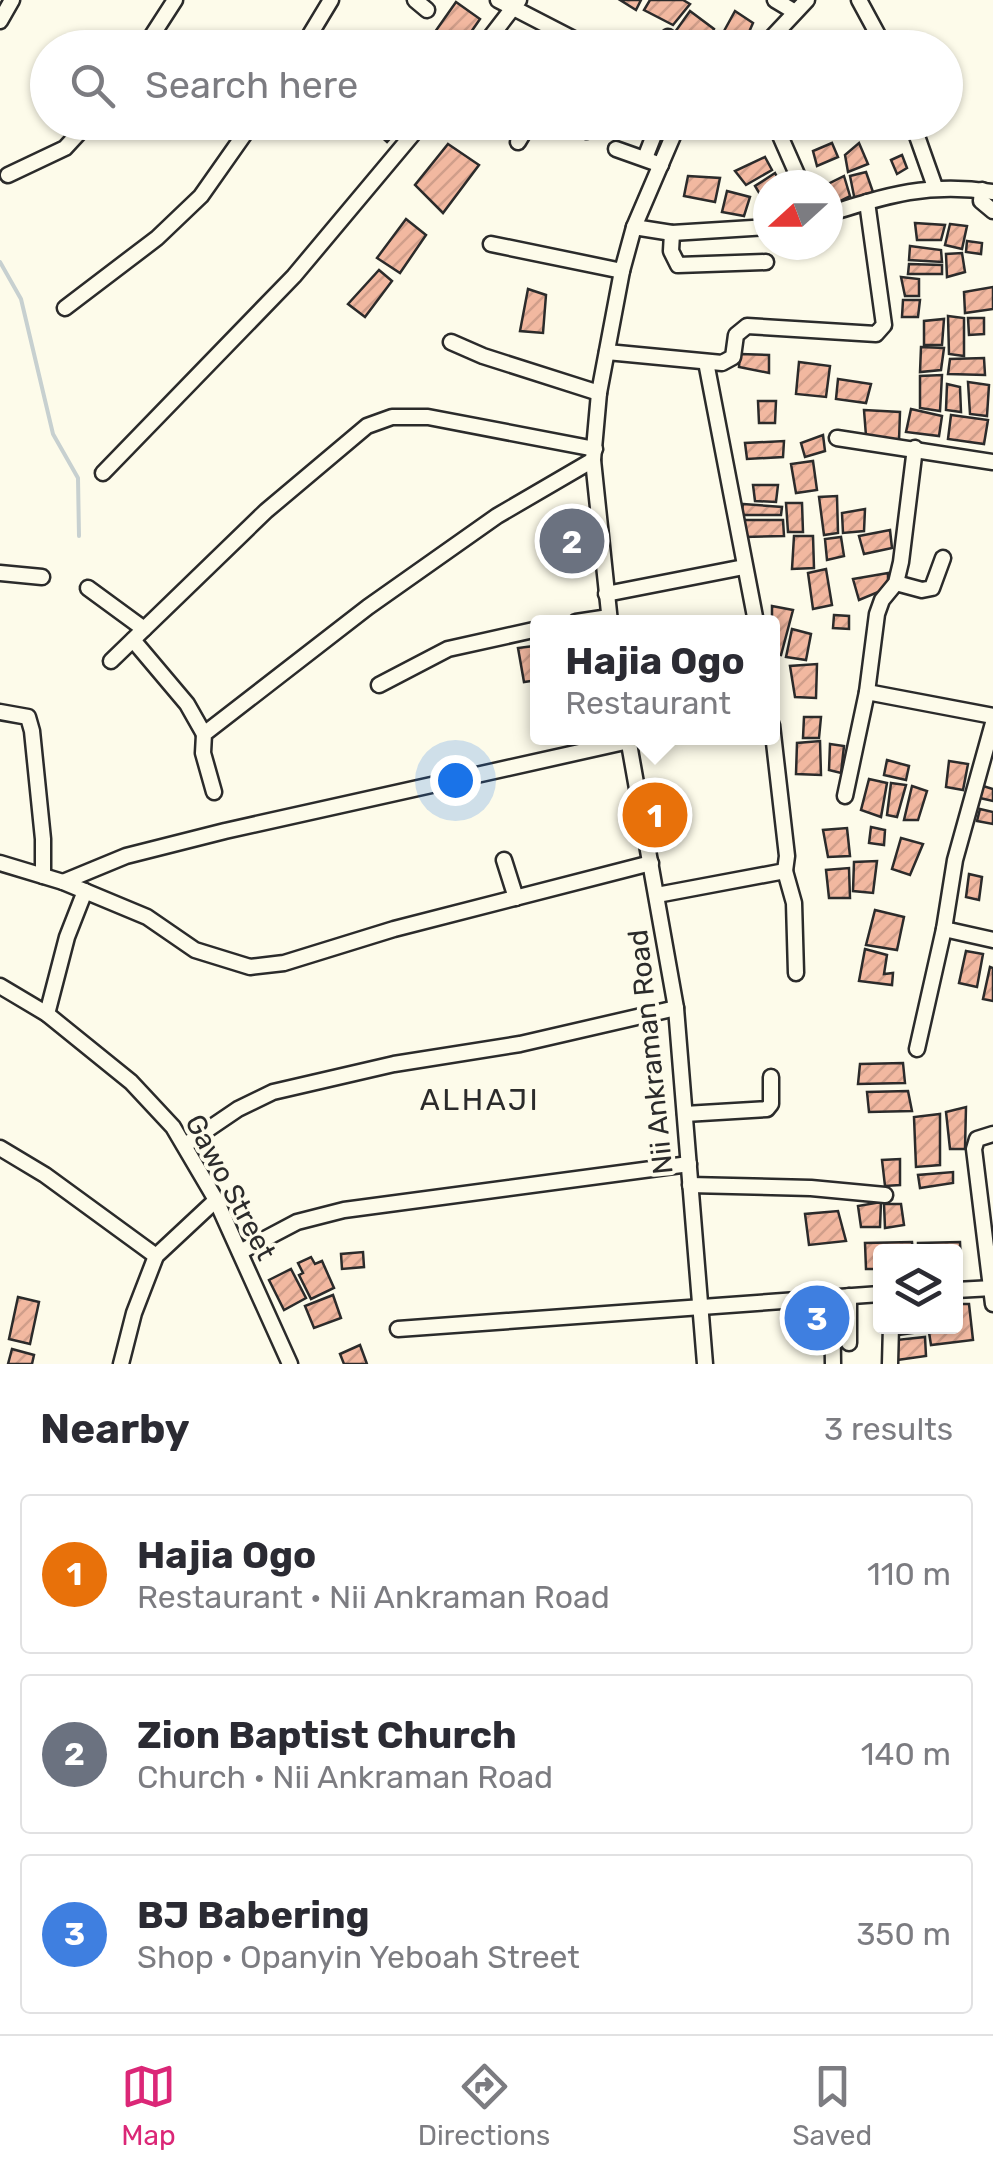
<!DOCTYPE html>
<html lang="en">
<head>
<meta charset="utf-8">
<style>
	body { margin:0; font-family:Rubik,sans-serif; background:#f2f2f3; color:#2b2b33 }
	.controls { position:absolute; right:30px; bottom:30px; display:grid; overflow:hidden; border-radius:10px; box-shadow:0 2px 8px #0004 }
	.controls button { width:90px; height:90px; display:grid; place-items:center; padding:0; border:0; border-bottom:2px solid #e1e1e2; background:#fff; color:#2b2b33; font:50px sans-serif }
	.compass { position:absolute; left:753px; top:170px; width:90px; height:90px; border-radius:50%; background:#fff; box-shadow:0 2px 8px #0004; rotate:249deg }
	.you { position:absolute; left:455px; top:780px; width:35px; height:35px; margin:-25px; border:8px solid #fff; border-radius:50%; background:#1a73e8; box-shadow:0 0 0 15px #1a73e833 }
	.badge { display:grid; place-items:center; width:65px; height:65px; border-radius:50%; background:#db2777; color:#fff; font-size:32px; font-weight:700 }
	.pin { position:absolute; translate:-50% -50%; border:5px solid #fff; box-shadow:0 2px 10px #0006 }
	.popup { position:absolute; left:530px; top:615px; width:250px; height:130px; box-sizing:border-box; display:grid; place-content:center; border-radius:10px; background:#fff; filter:drop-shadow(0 2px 8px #0005); font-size:32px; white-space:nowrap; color:#7c7c81 }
	.popup b { font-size:38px; color:#2b2b33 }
	.popup::after { content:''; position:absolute; left:50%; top:100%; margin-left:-20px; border:20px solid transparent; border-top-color:#fff }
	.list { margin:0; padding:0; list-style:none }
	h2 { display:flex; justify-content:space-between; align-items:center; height:130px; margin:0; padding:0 40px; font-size:42px }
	h2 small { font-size:32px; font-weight:400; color:#7c7c81 }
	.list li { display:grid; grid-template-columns:65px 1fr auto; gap:30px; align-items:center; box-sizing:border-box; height:160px; margin:0 20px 20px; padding:0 20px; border:2px solid #e1e1e2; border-radius:10px }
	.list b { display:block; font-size:38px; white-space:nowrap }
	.list p { margin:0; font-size:32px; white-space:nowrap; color:#7c7c81 }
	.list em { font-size:32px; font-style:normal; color:#7c7c81 }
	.icon { flex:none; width:55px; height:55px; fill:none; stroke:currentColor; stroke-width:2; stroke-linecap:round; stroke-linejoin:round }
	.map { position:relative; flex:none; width:993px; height:1364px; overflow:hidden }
	.search { position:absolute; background:#fff; box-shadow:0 2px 8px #0004; left:30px; right:30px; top:30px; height:110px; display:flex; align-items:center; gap:25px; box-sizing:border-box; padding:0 35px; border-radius:55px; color:#7c7c81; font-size:38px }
	.sheet { height:670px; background:#fff }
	nav { display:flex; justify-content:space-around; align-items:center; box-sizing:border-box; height:140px; border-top:2px solid #e1e1e2; background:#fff; font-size:28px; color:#7c7c81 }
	nav a { display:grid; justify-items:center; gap:5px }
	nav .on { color:#db2777 }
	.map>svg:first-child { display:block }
</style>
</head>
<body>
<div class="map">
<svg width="993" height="1364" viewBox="0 0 993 1364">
	<defs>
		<pattern id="building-hatch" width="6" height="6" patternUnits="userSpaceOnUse" patternTransform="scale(2.5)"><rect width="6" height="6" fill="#f2b8a0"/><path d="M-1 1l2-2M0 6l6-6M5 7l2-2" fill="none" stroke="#d09e8a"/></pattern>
	</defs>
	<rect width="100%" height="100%" fill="#fdfbea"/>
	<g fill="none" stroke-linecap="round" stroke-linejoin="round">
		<polyline stroke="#c7d0d0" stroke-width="4" points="0,262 21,299 53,434 78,478 79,536"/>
	</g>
	<g fill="url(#building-hatch)" stroke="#2b2b2b" stroke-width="2.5">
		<polygon points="620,0 641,0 636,10"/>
		<polygon points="650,0 683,0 690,4 673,25 644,10"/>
		<polygon points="456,2 480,19 460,48 442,48 430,39"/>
		<polygon points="690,11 714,29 705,48 675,32"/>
		<polygon points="735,11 753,23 742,48 727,48 718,42"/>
		<polygon points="856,33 865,48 832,48"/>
		<polygon points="365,122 389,122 387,126 395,133 387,142"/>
		<polygon points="831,122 850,122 852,126 835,133"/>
		<polygon points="832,143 838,157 817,166 813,151"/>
		<polygon points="859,143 868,164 848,172 845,155"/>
		<polygon points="448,144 479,165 443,213 415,185"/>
		<polygon points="902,155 907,168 897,174 891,160"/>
		<polygon points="765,157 772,170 746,185 735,171"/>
		<polygon points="866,172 874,195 855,201 850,176"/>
		<polygon points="775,173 781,184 768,185 768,192 761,196 755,186"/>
		<polygon points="688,176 720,178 715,202 684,196"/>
		<polygon points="844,176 850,196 832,205 828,184"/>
		<polygon points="727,191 750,197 744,216 722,212"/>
		<polygon points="406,219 426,235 400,273 377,258"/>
		<polygon points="915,223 945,225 941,240 917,240"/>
		<polygon points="950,224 967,226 962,249 945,245"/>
		<polygon points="967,241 982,243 981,254 966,252"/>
		<polygon points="910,246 941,250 942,262 909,260"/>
		<polygon points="962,253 965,272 947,277 946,254"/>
		<polygon points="909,264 942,265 942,274 908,274"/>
		<polygon points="379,270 392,281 365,317 348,304"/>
		<polygon points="901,277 919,279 919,296 905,296"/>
		<polygon points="993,287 993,309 965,313 964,292"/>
		<polygon points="528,289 546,295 543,333 520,331"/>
		<polygon points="903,300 920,300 918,317 902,317"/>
		<polygon points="948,316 964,318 964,356 949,354"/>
		<polygon points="968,318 984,318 984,334 969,335"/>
		<polygon points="944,319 942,345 924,345 924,321"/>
		<polygon points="921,347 944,348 941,370 920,372"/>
		<polygon points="740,354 769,355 769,373 739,367"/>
		<polygon points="984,358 985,375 948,374 950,359"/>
		<polygon points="799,362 830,366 826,397 796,394"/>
		<polygon points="942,375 940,411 920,408 920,376"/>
		<polygon points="838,379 871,384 866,403 836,399"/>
		<polygon points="968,382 989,385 987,416 970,414"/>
		<polygon points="947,384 960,387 961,412 946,410"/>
		<polygon points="758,401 776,401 775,423 759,423"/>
		<polygon points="911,409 942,416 939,436 906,432"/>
		<polygon points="864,410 900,412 899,441 866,436"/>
		<polygon points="951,415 988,420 984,444 948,439"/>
		<polygon points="823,435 825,451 805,457 801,443"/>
		<polygon points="784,441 783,457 747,459 745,443"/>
		<polygon points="813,461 817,490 796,493 791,464"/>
		<polygon points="753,485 778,485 776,502 755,501"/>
		<polygon points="837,496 838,533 824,535 819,497"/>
		<polygon points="786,503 802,503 803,532 788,532"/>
		<polygon points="743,504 782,507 781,515 741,515"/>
		<polygon points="865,509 864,531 843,533 842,513"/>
		<polygon points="741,520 783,520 784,536 744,537"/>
		<polygon points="890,530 892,548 864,554 859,536"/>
		<polygon points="794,536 813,536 814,568 792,569"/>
		<polygon points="841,537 844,556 827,560 825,539"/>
		<polygon points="826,569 832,605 813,609 808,573"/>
		<polygon points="888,573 888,588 859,600 853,579"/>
		<polygon points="772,606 793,610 781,655 772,653"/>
		<polygon points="834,615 849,616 849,629 833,628"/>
		<polygon points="792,629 811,634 806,660 786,657"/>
		<polygon points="534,646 538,680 524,682 518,648"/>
		<polygon points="817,664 816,698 795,697 790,666"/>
		<polygon points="804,717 821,717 819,738 803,738"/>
		<polygon points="820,741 821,775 796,774 797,743"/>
		<polygon points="830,744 844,746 841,773 829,770"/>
		<polygon points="887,760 909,766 906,780 884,775"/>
		<polygon points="949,761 968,764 963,790 946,787"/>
		<polygon points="869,779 887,783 881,817 861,810"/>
		<polygon points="891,783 906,785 897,817 887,815"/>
		<polygon points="912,786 927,791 918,820 904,820"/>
		<polygon points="983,786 993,789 993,801 980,798"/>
		<polygon points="980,809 993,812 993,824 977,821"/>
		<polygon points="871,827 885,830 884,845 869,843"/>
		<polygon points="847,828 850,856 828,857 823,830"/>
		<polygon points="901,838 923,844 910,875 892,869"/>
		<polygon points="877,861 873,893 853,891 854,862"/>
		<polygon points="849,868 850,898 829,898 826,870"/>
		<polygon points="969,874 982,877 979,900 966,897"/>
		<polygon points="875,910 904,917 897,950 866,945"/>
		<polygon points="865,949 887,955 884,974 893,973 892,985 859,981"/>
		<polygon points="966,951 983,954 977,987 959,983"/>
		<polygon points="990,967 993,968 993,1001 983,999"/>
		<polygon points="903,1063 905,1083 858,1084 860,1064"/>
		<polygon points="908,1091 912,1111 869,1112 867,1092"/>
		<polygon points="966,1107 965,1149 950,1149 946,1112"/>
		<polygon points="940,1114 940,1165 916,1167 914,1117"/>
		<polygon points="900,1159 900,1185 885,1186 882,1160"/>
		<polygon points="953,1172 953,1183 920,1188 918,1175"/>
		<polygon points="881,1202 880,1227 861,1227 858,1206"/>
		<polygon points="884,1204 901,1204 904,1225 885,1228"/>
		<polygon points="838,1211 846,1241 809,1245 805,1214"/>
		<polygon points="912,1242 913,1252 880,1252 880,1269 866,1269 865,1243"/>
		<polygon points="960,1242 961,1264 956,1264 956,1252 918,1252 918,1243"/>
		<polygon points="363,1252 364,1267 342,1269 341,1254"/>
		<polygon points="311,1257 315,1264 322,1261 334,1288 311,1299 299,1275 303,1273 298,1263"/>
		<polygon points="291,1269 306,1298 284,1310 269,1280"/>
		<polygon points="333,1295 341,1318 314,1328 305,1306"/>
		<polygon points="18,1297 39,1302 30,1344 9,1339"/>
		<polygon points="956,1304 969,1304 973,1340 931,1345 928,1326 956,1326"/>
		<polygon points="897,1326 919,1326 920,1332 898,1335"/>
		<polygon points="925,1337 926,1356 897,1360 896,1340"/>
		<polygon points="360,1345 367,1364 344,1364 340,1354"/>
		<polygon points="12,1349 34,1355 32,1364 8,1364"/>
	</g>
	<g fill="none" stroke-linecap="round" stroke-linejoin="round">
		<defs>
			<g id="minor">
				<polyline points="415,0 427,10"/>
				<polyline points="498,0 591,48"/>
				<polyline points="775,0 795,12"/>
				<polyline points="859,0 885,48"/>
				<polyline points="0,21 12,0"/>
				<polyline points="144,48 175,0"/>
				<polyline points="302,48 331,0"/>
				<polyline points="482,48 519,0"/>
				<polyline points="664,48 668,37"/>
				<polyline points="762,48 807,0"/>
				<polyline points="774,122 800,181"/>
				<polyline points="912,122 935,187"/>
				<polyline points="587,131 591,122"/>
				<polyline points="518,142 530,122"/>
				<polyline points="616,149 661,165"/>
				<polyline points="645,158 656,130 654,122"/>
				<polyline points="8,175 65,148 89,122"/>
				<polyline points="982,190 981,201 993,211"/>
				<path d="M 828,214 C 888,195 929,182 993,192"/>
				<polyline points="634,227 672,233 768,227"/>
				<polyline points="672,233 671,251 678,265 766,262"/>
				<polyline points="491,244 622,271"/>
				<polyline points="65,308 157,238 201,196 253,122"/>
				<polyline points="451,342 483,356 599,393"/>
				<polyline points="607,352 722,363 733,357 736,335 747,326 876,334 884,325 867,202"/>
				<polyline points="706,362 756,622"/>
				<polyline points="837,438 993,462"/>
				<polyline points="103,473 294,276 423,122"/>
				<polyline points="0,573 42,577"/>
				<polyline points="896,583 922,590 932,588 943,558"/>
				<polyline points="88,588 144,629"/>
				<polyline points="606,594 744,567"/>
				<polyline points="576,622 609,617"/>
				<polyline points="610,622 593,460 599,393 622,271 634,227 679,122"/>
				<polyline points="133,640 187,704 204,734"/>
				<polyline points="111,661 266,511 367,426 392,417 428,417 595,449"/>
				<polyline points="379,685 448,649 538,629"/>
				<polyline points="867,692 993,716"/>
				<polyline points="0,712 28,717 32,731 43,839 43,876"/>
				<polyline points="628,738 676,1008 705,1364"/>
				<polyline points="629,741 225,831 126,856 63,882 147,917 195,950 250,967 284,963 394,929 651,863"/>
				<polyline points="214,792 203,753 204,734 368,607 497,516 593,460"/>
				<polyline points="845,796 867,692 877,614 882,600 896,583 901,562 915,448"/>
				<polyline points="504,860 516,898"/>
				<polyline points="0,863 63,882"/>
				<polyline points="785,871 794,903 796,973"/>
				<polyline points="657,895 785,871 787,856 772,725"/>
				<polyline points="944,929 993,940"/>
				<polyline points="0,986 47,1014 131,1082 173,1127 216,1200 290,1364"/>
				<polyline points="47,1014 67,937 85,891"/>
				<polyline points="917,1049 944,929 955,860 993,723"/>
				<polyline points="685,1114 767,1109 771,1104 771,1077"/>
				<polyline points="993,1134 977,1139 974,1149 993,1304"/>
				<polyline points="185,1145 238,1109 273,1092 394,1064 520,1044 676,1008"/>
				<polyline points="0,1148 45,1175 156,1256"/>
				<polyline points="690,1185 811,1188 885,1195"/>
				<polyline points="240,1252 297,1222 344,1210 689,1164"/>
				<polyline points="956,1290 993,1288"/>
				<polyline points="832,1297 833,1364"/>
				<polyline points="398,1329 880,1294"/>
				<polyline points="849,1343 849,1296"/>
				<polyline points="121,1364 134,1313 156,1256 216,1200"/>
				<polyline points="890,1364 891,1326"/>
			</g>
		</defs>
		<use href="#minor" stroke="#2b2b2b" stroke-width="19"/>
		<use href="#minor" stroke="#fdfbea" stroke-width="14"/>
	</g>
	<g text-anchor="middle" stroke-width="8" stroke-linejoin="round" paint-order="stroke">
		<g font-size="28" fill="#2b2b2b" stroke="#fdfbea">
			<text transform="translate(650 1052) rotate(-96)" y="10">Nii Ankraman Road</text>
			<text transform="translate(231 1187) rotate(62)" y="10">Gawo Street</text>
		</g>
		<g font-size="30" letter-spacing="2.5" fill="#2b2b2b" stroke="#fdfbea">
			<text x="480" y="1110">ALHAJI</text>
		</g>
	</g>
</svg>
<div class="controls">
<button><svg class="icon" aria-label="layers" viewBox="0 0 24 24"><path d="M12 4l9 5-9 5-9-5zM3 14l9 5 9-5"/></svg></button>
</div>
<svg class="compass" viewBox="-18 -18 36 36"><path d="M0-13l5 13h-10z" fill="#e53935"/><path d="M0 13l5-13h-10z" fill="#7c7c81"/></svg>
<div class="you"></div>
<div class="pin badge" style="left:655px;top:815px;background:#e8710a">1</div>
<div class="popup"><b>Hajia Ogo</b>Restaurant</div>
<div class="pin badge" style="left:572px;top:541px;background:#6b7280">2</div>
<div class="pin badge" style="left:817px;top:1318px;background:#3f7fe0">3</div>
<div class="search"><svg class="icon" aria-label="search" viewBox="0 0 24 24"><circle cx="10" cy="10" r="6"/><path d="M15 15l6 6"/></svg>Search here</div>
</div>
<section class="sheet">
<h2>Nearby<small>3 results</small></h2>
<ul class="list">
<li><span class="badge" style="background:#e8710a">1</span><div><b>Hajia Ogo</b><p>Restaurant · Nii Ankraman Road</p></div><em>110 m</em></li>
<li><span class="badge" style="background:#6b7280">2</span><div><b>Zion Baptist Church</b><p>Church · Nii Ankraman Road</p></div><em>140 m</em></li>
<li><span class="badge" style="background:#3f7fe0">3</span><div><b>BJ Babering</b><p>Shop · Opanyin Yeboah Street</p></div><em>350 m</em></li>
</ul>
</section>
<nav>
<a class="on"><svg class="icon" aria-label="map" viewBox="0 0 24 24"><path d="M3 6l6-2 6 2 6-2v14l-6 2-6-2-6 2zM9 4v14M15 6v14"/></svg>Map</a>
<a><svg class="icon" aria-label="directions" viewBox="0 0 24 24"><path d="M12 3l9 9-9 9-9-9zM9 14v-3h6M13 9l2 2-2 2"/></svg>Directions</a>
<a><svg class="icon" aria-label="saved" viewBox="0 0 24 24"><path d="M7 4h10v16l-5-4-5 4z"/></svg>Saved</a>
</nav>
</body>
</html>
